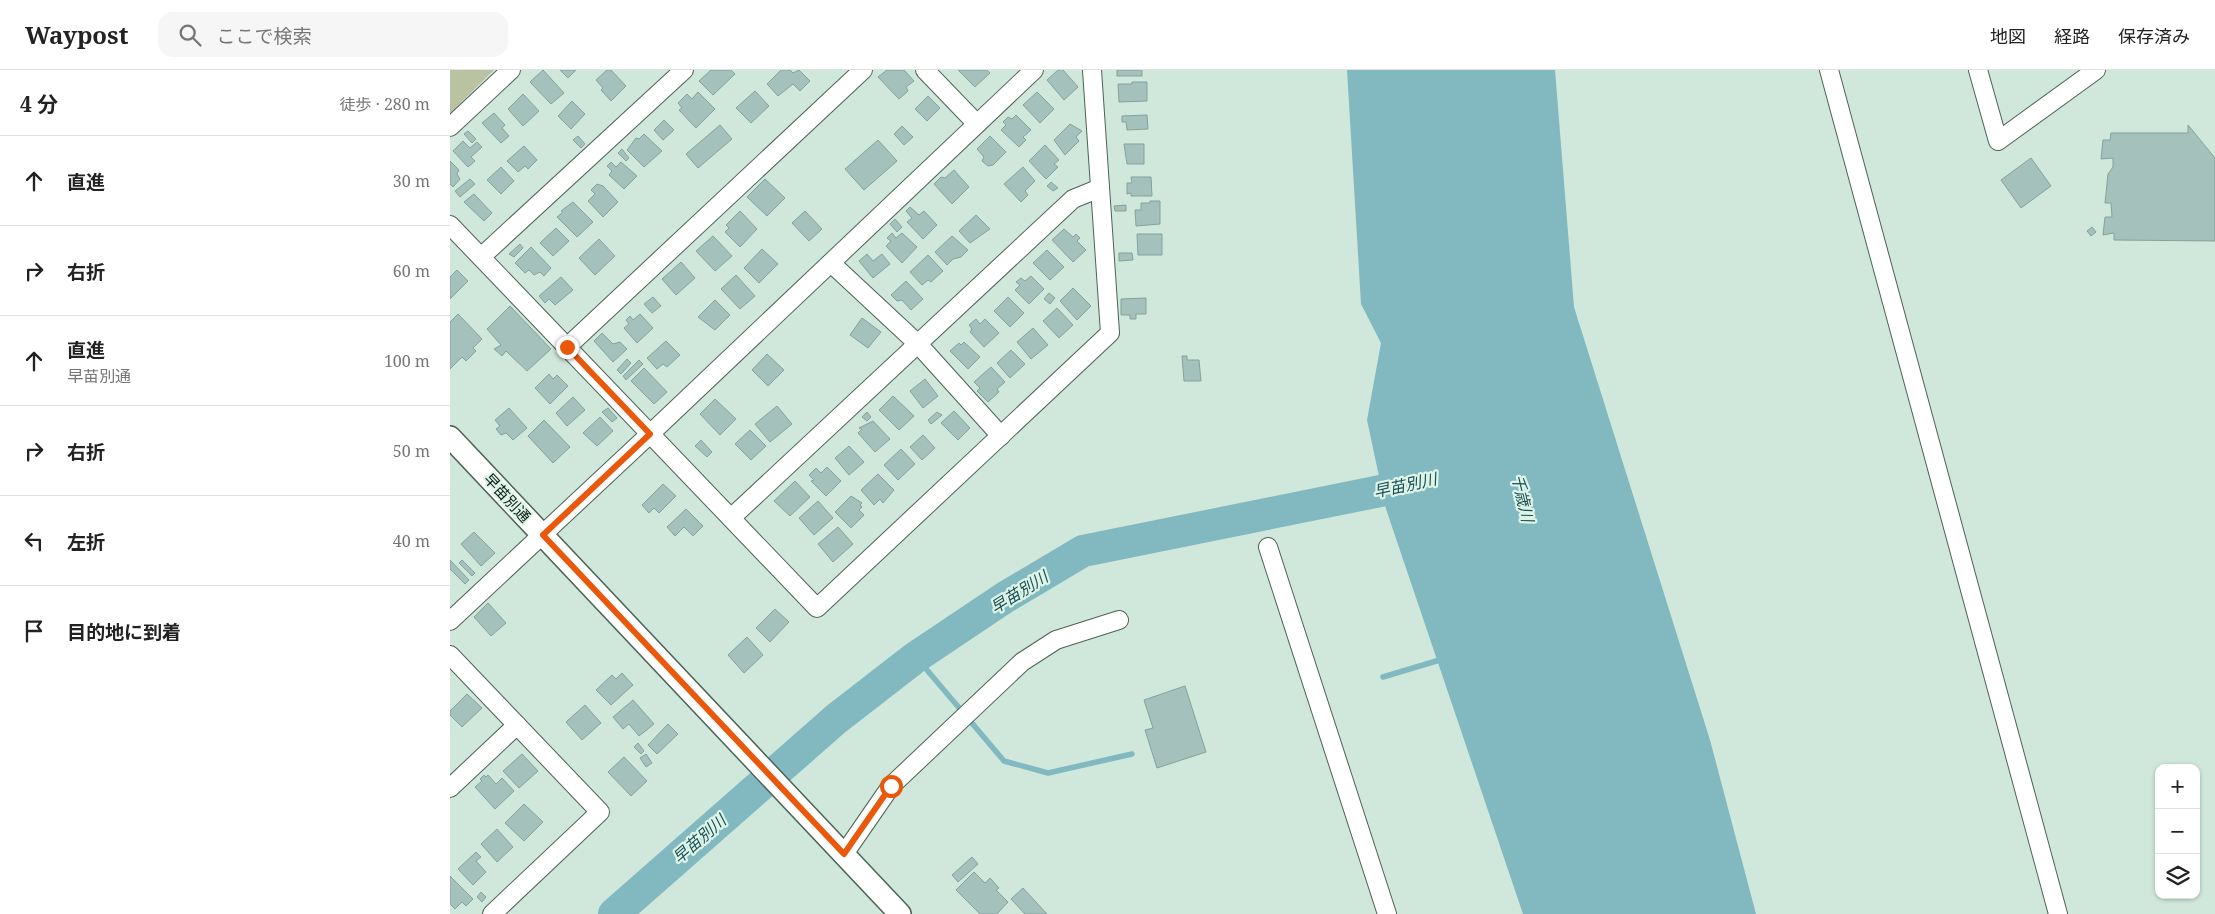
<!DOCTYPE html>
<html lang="ja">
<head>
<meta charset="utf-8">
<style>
	body { margin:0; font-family:"Noto Serif","Noto Sans JP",serif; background:#f6f6f6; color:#222 }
	.controls { position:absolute; right:15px; bottom:15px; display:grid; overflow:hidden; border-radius:10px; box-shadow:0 1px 4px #0004 }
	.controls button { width:45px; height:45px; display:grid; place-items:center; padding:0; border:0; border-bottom:1px solid #e0e0e0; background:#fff; color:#222; font:25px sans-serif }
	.stop { position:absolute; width:15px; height:15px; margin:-11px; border:4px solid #ea580c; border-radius:50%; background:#fff }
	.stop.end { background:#ea580c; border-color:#fff; box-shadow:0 1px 5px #0008 }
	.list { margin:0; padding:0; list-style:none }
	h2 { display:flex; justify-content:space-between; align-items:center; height:65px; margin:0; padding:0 20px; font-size:21px }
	h2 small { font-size:16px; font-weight:400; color:#767676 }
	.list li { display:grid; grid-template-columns:32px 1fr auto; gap:15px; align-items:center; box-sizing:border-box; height:90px; padding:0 20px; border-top:1px solid #e0e0e0 }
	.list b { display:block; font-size:19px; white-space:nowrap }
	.list p { margin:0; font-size:16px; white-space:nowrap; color:#767676 }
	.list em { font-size:16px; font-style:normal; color:#767676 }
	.icon { flex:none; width:28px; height:28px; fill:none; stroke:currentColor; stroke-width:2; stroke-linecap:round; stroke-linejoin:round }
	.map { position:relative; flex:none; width:1765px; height:844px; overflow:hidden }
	header { display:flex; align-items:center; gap:30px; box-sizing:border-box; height:70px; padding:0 25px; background:#fff; border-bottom:1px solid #e0e0e0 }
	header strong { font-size:24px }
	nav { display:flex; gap:28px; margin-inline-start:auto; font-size:18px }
	.search { width:350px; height:45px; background:#f6f6f6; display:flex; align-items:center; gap:12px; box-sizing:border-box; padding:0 18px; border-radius:15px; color:#767676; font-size:19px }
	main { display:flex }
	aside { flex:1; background:#fff }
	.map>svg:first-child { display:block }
</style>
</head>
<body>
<header>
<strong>Waypost</strong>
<div class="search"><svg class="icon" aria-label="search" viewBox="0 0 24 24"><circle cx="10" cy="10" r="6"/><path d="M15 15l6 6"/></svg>ここで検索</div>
<nav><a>地図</a><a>経路</a><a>保存済み</a></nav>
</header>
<main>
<aside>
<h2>4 分<small>徒歩 · 280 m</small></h2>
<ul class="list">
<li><svg class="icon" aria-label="ahead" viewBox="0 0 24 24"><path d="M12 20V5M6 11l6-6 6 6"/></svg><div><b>直進</b></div><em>30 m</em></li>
<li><svg class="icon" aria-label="right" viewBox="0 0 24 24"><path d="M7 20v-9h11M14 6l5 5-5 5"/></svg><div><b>右折</b></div><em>60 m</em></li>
<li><svg class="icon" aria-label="ahead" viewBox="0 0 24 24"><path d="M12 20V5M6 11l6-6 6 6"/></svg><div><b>直進</b><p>早苗別通</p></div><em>100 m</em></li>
<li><svg class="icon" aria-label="right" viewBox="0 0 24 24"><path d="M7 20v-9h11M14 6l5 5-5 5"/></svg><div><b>右折</b></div><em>50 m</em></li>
<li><svg class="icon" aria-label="left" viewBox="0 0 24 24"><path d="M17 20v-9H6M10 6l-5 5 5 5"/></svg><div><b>左折</b></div><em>40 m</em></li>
<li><svg class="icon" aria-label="arrive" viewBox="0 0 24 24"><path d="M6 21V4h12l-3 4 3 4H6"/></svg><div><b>目的地に到着</b></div></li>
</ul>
</aside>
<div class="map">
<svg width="1765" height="844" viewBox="0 0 1765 844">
	<rect width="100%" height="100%" fill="#cfe8db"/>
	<polygon fill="#b9c3a1" points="0,0 44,0 0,43"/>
	<polygon fill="#82b8bf" points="897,0 1105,0 1124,237 1260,670 1306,844 1073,844 936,439 917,350 931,273 911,234"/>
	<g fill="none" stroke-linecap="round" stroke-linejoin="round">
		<g stroke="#82b8bf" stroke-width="5.5">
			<polyline points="466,587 554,691 598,703 682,684"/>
			<polyline points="933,607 993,589"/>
		</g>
		<polyline stroke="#82b8bf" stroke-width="32" points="164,844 386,649 466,587 554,528 633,481 975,412"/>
	</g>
	<g fill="#a4c1bc" stroke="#85a19d">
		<polygon points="93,0 114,23 101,34 80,12"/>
		<polygon points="110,0 126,0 118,8"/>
		<polygon points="157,0 161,0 176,16 161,31 151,20 153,18 146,10"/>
		<polygon points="261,0 281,0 285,4 263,25 249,11"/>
		<polygon points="331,0 340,0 343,3 349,0 360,11 350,21 343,14 328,26 317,14"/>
		<polygon points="437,0 454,0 464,11 456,17 458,21 449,29 428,7"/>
		<polygon points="508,0 537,0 540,3 525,17"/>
		<polygon points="608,0 613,0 628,17 614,30 597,10"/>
		<rect x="667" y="0" width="25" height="6"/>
		<polygon points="682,12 697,12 697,31 669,32 668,14 682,14"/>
		<polygon points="305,21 319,36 301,53 286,38"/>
		<polygon points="248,22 265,39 246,58 229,40 232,38 228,33 237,24 242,29"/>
		<polygon points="587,22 604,39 590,53 573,35"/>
		<polygon points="73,24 89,41 73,56 58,39"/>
		<polygon points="478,26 490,38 477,51 465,39"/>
		<polygon points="122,31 135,44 121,59 108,46"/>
		<polygon points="44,43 55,55 52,58 59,66 51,73 32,53"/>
		<polygon points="566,45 581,60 573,67 576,70 569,77 551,60 556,55 553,52 558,47 562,49"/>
		<polygon points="697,45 698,59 677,60 676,52 672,52 672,46"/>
		<polygon points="214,50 224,60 213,70 204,60"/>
		<polygon points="620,54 632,61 626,67 629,71 615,85 604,70"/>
		<polygon points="270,55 282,69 248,98 236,84"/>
		<polygon points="1738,55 1765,88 1765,171 1664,170 1664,163 1653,165 1655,147 1662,147 1661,133 1655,133 1658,104 1663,97 1663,88 1651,89 1653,70 1660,70 1661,63 1738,63"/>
		<polygon points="452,56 463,67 454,75 444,64"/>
		<polygon points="18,61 26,69 22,73 14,64"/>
		<polygon points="194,64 212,81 194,97 177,80 186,68 189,69"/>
		<polygon points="128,66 135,74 131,78 123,70"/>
		<polygon points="540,66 556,82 543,95 538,96 532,91 534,87 527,79"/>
		<polygon points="428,70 447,91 414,120 395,99"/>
		<polygon points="13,71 20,78 27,72 32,77 21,87 25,91 18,97 3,81"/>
		<polygon points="674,74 694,74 694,94 677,94"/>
		<polygon points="595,75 609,90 604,94 608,97 596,109 579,91"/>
		<polygon points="74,76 87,90 78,99 75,96 68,102 57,91"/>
		<polygon points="172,79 179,88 176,91 168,83"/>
		<polygon points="1581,88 1601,116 1571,138 1551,110"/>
		<polygon points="0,91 9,100 7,104 10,109 3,117 0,114"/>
		<polygon points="161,92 166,97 171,92 187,106 174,119 159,105 162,101 157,96"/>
		<polygon points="51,97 64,111 51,124 37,110"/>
		<polygon points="573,97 585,111 575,121 578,125 571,132 554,114"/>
		<polygon points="504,100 519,117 502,134 484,114 491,107 495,108"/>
		<polygon points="681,107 701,107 702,126 681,126 681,123 677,124 677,113 682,113"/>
		<polygon points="20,109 25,114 10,127 5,121"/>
		<polygon points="315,109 335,128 317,146 297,127"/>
		<polygon points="601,112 608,118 603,121 597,116"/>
		<polygon points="147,114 153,116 168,132 153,147 138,131 145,124 141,120"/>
		<polygon points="24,124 42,143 34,151 14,132"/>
		<polygon points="700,131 710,131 710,154 686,156 685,140 691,140 691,133 700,133"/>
		<polygon points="123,132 143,152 127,167 107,147 113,142 111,141"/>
		<polygon points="676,135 676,141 665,141 664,136"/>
		<polygon points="460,137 469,145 474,141 487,155 473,169 457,152 462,148 456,141"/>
		<polygon points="290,141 307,159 290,177 275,162 279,158 276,155"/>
		<polygon points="355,141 372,159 359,171 342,153"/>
		<polygon points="526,145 540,159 520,173 509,161"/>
		<polygon points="445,149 452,157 447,162 440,154"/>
		<polygon points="1642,157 1646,162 1641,166 1637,161"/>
		<polygon points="106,158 119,171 103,186 90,173"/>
		<polygon points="614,159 623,167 626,164 630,168 627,171 636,180 623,192 602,170"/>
		<polygon points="442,163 446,168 452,163 467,177 452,193 436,176 441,171 437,168"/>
		<polygon points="687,164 712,164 712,185 688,185"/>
		<polygon points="263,166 282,186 265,201 246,181"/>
		<polygon points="502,166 518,180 511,187 503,189 497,195 485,182"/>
		<polygon points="149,169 165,186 145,205 129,188"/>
		<polygon points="70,174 73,178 64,187 59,184"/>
		<polygon points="81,177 101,198 94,206 90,202 84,205 79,200 75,203 65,193"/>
		<polygon points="312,179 328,194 309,213 294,198"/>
		<polygon points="597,180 614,197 600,210 583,193"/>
		<polygon points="669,183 682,183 683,190 669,191"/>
		<polygon points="417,184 423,191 432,184 440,194 423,208 409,191"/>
		<polygon points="478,185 493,201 481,212 478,210 472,215 460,202"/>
		<polygon points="231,192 245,208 226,225 212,209"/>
		<polygon points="7,200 18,211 0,229 0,207"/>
		<polygon points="286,205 305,226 290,239 271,219"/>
		<polygon points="581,206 594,219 579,234 565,220 570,215 566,212 571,208 575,211"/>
		<polygon points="111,207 123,220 105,235 99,229 95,233 89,226"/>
		<polygon points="456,211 473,229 461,240 452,230 447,231 441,225"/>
		<polygon points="623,218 641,236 627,250 610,231"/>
		<polygon points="599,223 605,228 600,234 594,229"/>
		<polygon points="203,227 211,236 202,243 194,234"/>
		<polygon points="558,227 574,243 560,257 544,241"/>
		<polygon points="696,228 696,244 686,244 686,249 680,249 680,245 671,245 671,229"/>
		<polygon points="265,230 280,245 265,260 248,247"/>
		<polygon points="60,236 101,279 77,301 56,281 52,286 44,279 51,275 37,259"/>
		<polygon points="607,238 623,255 609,268 593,251"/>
		<polygon points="8,244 32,269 23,278 26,281 16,291 12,287 0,299 0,252"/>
		<polygon points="190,244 203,258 187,273 174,258 179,254 176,250 180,246 183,250"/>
		<polygon points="412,248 431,262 418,278 400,265"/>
		<polygon points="526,249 530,254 535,249 549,263 534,277 520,262 522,259 519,255"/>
		<polygon points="583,258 598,275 581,289 567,272"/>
		<polygon points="152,263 163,274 170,272 177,279 163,292 144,271"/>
		<polygon points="216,271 230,285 217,297 213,294 207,299 197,288"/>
		<polygon points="514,272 530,287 518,299 500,281 509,273 511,275"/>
		<polygon points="561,280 575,294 560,308 547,293"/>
		<polygon points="317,284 334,300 318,316 302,300"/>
		<polygon points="732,286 737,286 737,290 749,290 751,311 734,311"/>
		<polygon points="177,289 181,293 171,304 167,300"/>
		<polygon points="189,290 193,294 176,310 173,306"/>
		<polygon points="541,297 555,312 547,319 549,322 538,332 527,321 530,318 524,312"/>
		<polygon points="194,298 217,322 204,334 181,311"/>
		<polygon points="99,304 103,309 107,305 118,316 100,334 85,318"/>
		<polygon points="475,309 488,326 473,338 460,321"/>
		<polygon points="443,326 464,346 449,360 429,340"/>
		<polygon points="123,327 135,340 117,356 106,343"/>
		<polygon points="265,329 286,349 270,365 250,344"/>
		<polygon points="327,336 342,354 320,372 305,354"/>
		<polygon points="59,338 77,358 63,370 56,363 51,365 46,359 50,356 45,350"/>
		<polygon points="158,338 167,348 162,352 152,342"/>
		<polygon points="504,341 520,358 508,370 491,353"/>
		<polygon points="417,342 421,347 417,351 412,347"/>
		<polygon points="487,342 492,345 481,354 478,350"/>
		<polygon points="150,347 163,361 147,376 133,363"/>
		<polygon points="94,350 120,377 103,393 78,366"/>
		<polygon points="423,351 440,369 425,382 408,363 412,359 409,358"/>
		<polygon points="300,360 316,376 301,390 285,374"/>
		<polygon points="473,365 485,378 472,390 460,377"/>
		<polygon points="251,370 262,382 257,387 245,376"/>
		<polygon points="399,376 414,392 399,405 385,388"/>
		<polygon points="451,379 465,394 448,410 434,395"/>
		<polygon points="377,397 391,411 376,426 361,411 364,410 359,405 366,398 371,403"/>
		<polygon points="428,404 444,420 433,433 430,429 424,435 411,420"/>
		<polygon points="345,411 360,427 340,446 324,431"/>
		<polygon points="213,414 226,426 209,443 204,438 199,443 192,435"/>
		<polygon points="401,426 412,433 410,435 412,437 409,440 414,445 401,458 385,442"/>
		<polygon points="368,431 383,448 364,465 349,448"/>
		<polygon points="236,439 253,456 243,466 234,457 225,466 217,457"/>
		<polygon points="388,457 403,474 383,492 368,474"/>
		<polygon points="24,462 45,483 31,496 11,474"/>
		<polygon points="0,490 19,510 15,514 0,499"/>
		<polygon points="12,490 25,503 22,506 9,493"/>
		<polygon points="38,533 56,553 41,566 24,547"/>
		<polygon points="325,539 339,552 320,572 306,558"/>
		<polygon points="297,567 313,585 294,603 278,585"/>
		<polygon points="172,603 183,615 161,635 146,620 162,605 166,609"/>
		<polygon points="735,616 756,682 707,698 695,660 703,658 694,630"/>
		<polygon points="17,624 32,638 12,657 0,645 0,641"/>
		<polygon points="183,630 204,654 189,666 179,654 173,659 163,647"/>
		<polygon points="135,635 151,653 132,670 116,652"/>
		<polygon points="218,654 228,664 207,684 198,675"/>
		<polygon points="188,673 194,681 191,684 184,677"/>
		<polygon points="72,684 88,701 69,718 53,701"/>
		<polygon points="196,684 202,693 196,697 190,688"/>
		<polygon points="174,687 197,711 181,726 158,702"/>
		<polygon points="34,705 36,707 38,705 46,714 52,708 64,721 45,739 25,717 32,711 30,709"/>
		<polygon points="74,734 93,752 74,771 55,753"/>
		<polygon points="47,759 63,777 47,792 31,774"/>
		<polygon points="26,782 31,787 26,791 36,802 23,815 8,799"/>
		<polygon points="522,787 528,794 508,812 502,805"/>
		<polygon points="524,802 535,813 540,808 549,818 546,820 558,832 547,844 530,844 506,820"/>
		<polygon points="0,806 23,829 16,836 12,832 5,839 0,834"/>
		<polygon points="573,818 597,844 575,844 561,829"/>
		<polygon points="31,822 36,827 32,832 27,827"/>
	</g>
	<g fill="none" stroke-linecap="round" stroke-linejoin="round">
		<defs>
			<g id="minor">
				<polyline points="475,0 527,54"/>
				<polyline points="1379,0 1608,844"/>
				<polyline points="1528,0 1548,71 1646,0"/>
				<polyline points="0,57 61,0"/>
				<polyline points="0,155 367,538 660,263 642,0"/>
				<polyline points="31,187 234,0"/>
				<polyline points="381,193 468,274 551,366"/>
				<polyline points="117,277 413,0"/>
				<polyline points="281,448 623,129 650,118"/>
				<polyline points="818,477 937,844"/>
				<polyline points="0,551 200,364 584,0"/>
				<polyline points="0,585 150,742 42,844"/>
				<polyline points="0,718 67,655"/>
				<polyline points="394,784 441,716 572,592 606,570 669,550"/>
			</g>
			<polyline id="tertiary" points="0,367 450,844"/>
		</defs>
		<use href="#minor" stroke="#4d6358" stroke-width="20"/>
		<use href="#tertiary" stroke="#4d6358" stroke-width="24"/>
		<use href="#minor" stroke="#fff" stroke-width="18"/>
		<use href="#tertiary" stroke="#fff" stroke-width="21"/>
	</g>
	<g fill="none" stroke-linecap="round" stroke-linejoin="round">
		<polyline stroke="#ea580c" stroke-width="6" points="117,277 200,364 93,465 394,784 441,716"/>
	</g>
	<g text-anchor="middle" stroke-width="4.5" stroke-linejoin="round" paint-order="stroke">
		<g font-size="15" fill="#0f1814" stroke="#dcf5e8">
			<text transform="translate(57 428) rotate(47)" y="5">早苗別通</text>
		</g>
		<g font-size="16" font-style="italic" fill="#1d4d53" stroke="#dcf5e8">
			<text transform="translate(955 415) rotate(-12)" y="6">早苗別川</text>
			<text transform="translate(1073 428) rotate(77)" y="6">千歳川</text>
			<text transform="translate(569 522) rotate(-32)" y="6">早苗別川</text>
			<text transform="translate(249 769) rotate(-41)" y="6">早苗別川</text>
		</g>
	</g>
</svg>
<div class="controls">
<button>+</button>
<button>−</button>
<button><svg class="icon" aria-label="layers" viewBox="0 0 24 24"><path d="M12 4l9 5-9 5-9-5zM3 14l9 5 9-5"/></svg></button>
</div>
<div class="stop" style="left:441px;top:716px"></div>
<div class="stop end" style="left:117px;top:277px"></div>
</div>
</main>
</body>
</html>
